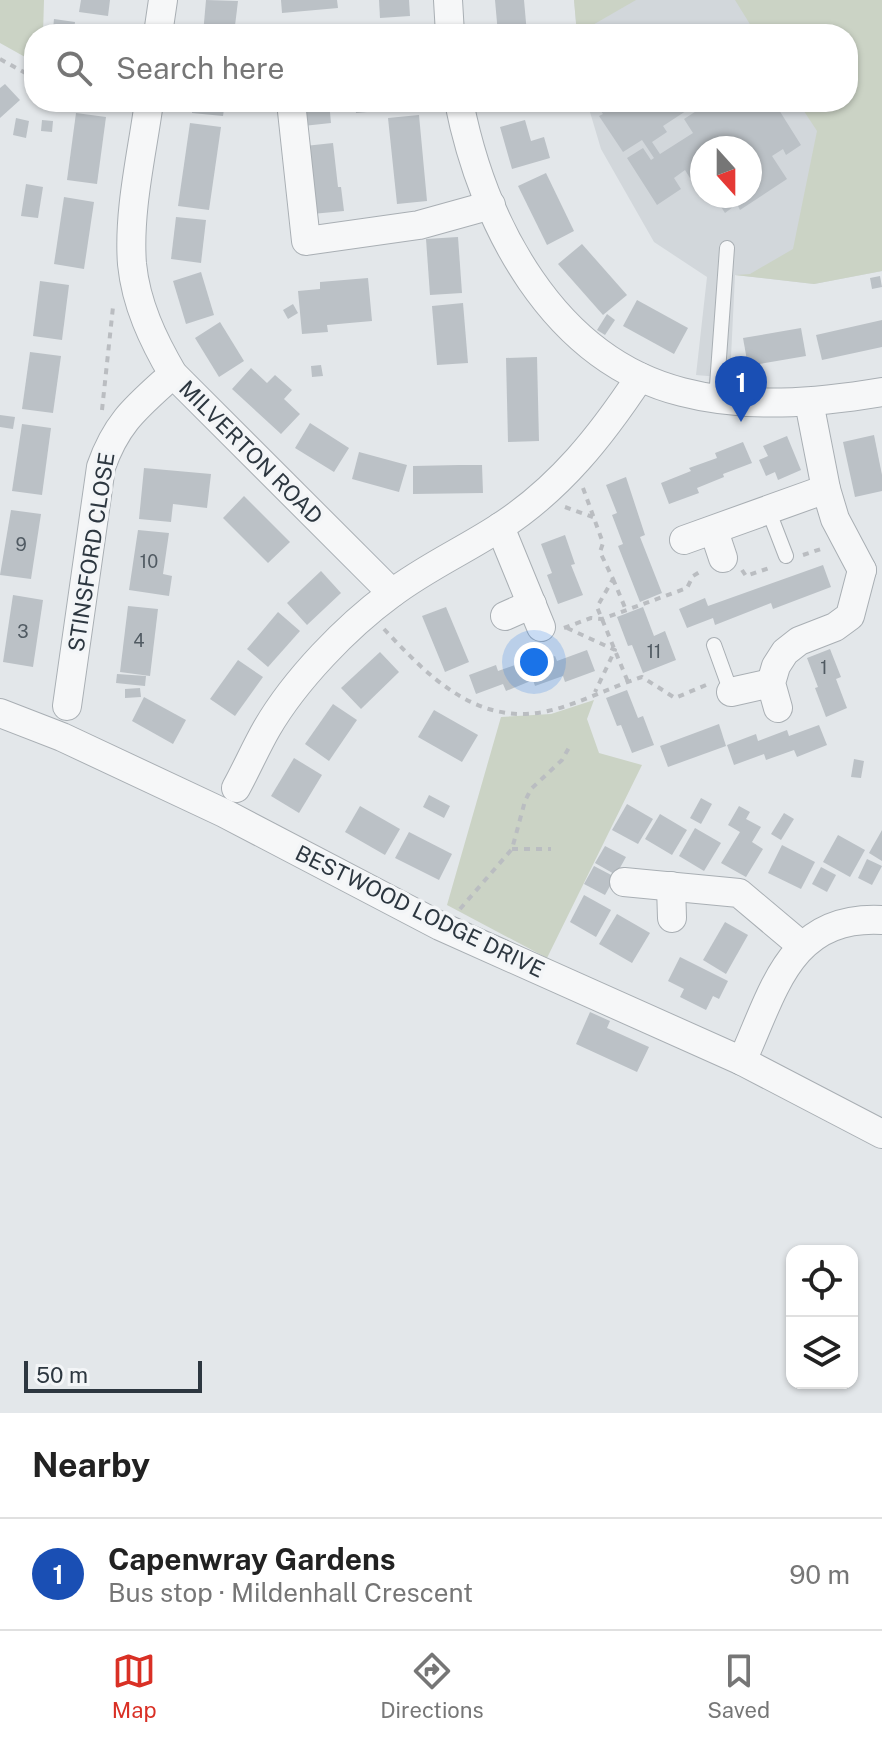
<!DOCTYPE html>
<html lang="en">
<head>
<meta charset="utf-8">
<style>
	body { margin:0; font-family:"Public Sans",sans-serif; background:#f2f2f2; color:#222 }
	.controls { position:absolute; right:24px; bottom:24px; display:grid; overflow:hidden; border-radius:16px; box-shadow:0 2px 6px #0004 }
	.controls button { width:72px; height:72px; display:grid; place-items:center; padding:0; border:0; border-bottom:2px solid #e0e0e0; background:#fff; color:#222; font:40px sans-serif }
	.compass { position:absolute; left:690px; top:136px; width:72px; height:72px; border-radius:50%; background:#fff; box-shadow:0 2px 6px #0004; rotate:159deg }
	.scale { position:absolute; left:24px; bottom:20px; width:178px; box-sizing:border-box; padding-left:8px; border:4px solid #2d3740; border-top:0; font-size:22px; line-height:28px; white-space:nowrap; color:#2d3740; -webkit-text-stroke:6px #f3f5f7; paint-order:stroke }
	.you { position:absolute; left:534px; top:662px; width:28px; height:28px; margin:-20px; border:6px solid #fff; border-radius:50%; background:#1a73e8; box-shadow:0 0 0 12px #1a73e833 }
	.badge { display:grid; place-items:center; width:52px; height:52px; border-radius:50%; background:#d93025; color:#fff; font-size:26px; font-weight:700 }
	.pin { position:absolute; translate:-50% -66px; filter:drop-shadow(0 2px 4px #0008) }
	.pin::after { content:''; position:absolute; top:42px; width:28px; height:24px; background:inherit; clip-path:polygon(0 0,100% 0,50% 100%) }
	.list { margin:0; padding:0; list-style:none }
	h2 { display:flex; justify-content:space-between; align-items:center; height:104px; margin:0; padding:0 32px; font-size:34px }
	h2 small { font-size:26px; font-weight:400; color:#767676 }
	.list li { display:grid; grid-template-columns:52px 1fr auto; gap:24px; align-items:center; box-sizing:border-box; height:112px; padding:0 32px; border-top:2px solid #e0e0e0 }
	.list b { display:block; font-size:30px; white-space:nowrap }
	.list p { margin:0; font-size:26px; white-space:nowrap; color:#767676 }
	.list em { font-size:26px; font-style:normal; color:#767676 }
	.icon { flex:none; width:44px; height:44px; fill:none; stroke:currentColor; stroke-width:2; stroke-linecap:round; stroke-linejoin:round }
	.map { position:relative; flex:none; width:882px; height:1413px; overflow:hidden }
	.search { position:absolute; background:#fff; box-shadow:0 2px 6px #0004; left:24px; right:24px; top:24px; height:88px; display:flex; align-items:center; gap:20px; box-sizing:border-box; padding:0 28px; border-radius:32px; color:#767676; font-size:30px }
	.sheet { height:216px; background:#fff }
	nav { display:flex; justify-content:space-around; align-items:center; box-sizing:border-box; height:112px; border-top:2px solid #e0e0e0; background:#fff; font-size:22px; color:#767676 }
	nav a { display:grid; justify-items:center; gap:4px }
	nav .on { color:#d93025 }
	.map>svg:first-child { display:block }
</style>
</head>
<body>
<div class="map">
<svg width="882" height="1413" viewBox="0 0 882 1413">
	<rect width="100%" height="100%" fill="#e3e7ea"/>
	<path fill="#d2d7db" fill-rule="evenodd" d="M 574,0 L 882,0 L 882,271 L 814,284 L 735,275 L 730,378 L 696,375 L 707,277 L 654,242 L 601,149 L 587,102 L 848,102 L 848,34 L 577,34 ZM 702,148 L 750,148 L 750,196 L 702,196 Z"/>
	<g fill="#cbd3c5">
		<polygon points="0,0 44,0 43,34 34,34 34,62 0,43"/>
		<polygon points="574,0 636,0 577,34"/>
		<polygon points="735,0 882,0 882,271 814,284 735,275 750,274 793,249 817,131 798,102 848,102 848,34 756,34"/>
		<polygon points="594,700 587,719 599,753 642,765 547,958 447,905 501,717 551,714"/>
	</g>
	<g fill="#bbc1c6">
		<polygon points="81,0 110,0 108,16 79,12"/>
		<polygon points="206,0 238,1 234,34 203,34"/>
		<polygon points="281,0 337,0 338,8 282,13"/>
		<polygon points="379,0 409,0 410,16 380,18"/>
		<polygon points="495,0 524,0 527,34 498,34"/>
		<polygon points="54,19 75,22 74,31 53,29"/>
		<polygon points="5,84 20,100 0,118 0,88"/>
		<polygon points="193,102 225,102 223,116 192,113"/>
		<polygon points="301,102 329,102 331,123 303,126"/>
		<polygon points="355,102 377,102 378,111 356,113"/>
		<polygon points="495,102 524,102 525,106 497,111"/>
		<polygon points="595,102 688,102 692,107 663,126 667,132 652,142 660,154 693,133 684,119 701,108 697,102 774,102 801,145 786,155 783,149 772,156 787,179 740,210 737,204 725,213 714,196 750,196 750,148 702,148 702,189 698,191 685,170 674,178 681,189 657,205 627,158 643,148 651,160 654,158 642,140 623,152 599,116 603,114"/>
		<polygon points="76,113 106,117 97,184 67,180"/>
		<polygon points="419,115 427,201 397,204 388,118"/>
		<polygon points="16,118 29,121 26,138 13,135"/>
		<polygon points="42,120 53,121 52,132 41,131"/>
		<polygon points="525,120 531,141 544,137 550,158 512,169 500,127"/>
		<polygon points="190,123 221,127 209,210 178,206"/>
		<polygon points="333,143 338,187 341,187 344,211 312,214 305,146"/>
		<polygon points="546,173 574,231 547,245 518,186"/>
		<polygon points="26,184 43,187 38,218 21,216"/>
		<polygon points="64,197 94,202 84,269 54,264"/>
		<polygon points="176,217 206,220 201,263 171,259"/>
		<polygon points="458,237 462,293 430,295 426,239"/>
		<polygon points="582,244 627,295 603,315 558,264"/>
		<polygon points="201,272 214,315 186,324 173,281"/>
		<polygon points="880,276 882,287 872,289 870,278"/>
		<polygon points="368,278 372,321 327,325 328,332 302,334 298,291 320,289 320,282"/>
		<polygon points="40,281 69,285 62,340 33,336"/>
		<polygon points="637,300 688,328 674,354 623,326"/>
		<polygon points="463,303 468,363 437,365 432,306"/>
		<polygon points="293,304 298,313 288,319 283,310"/>
		<polygon points="607,314 615,320 605,335 597,330"/>
		<polygon points="882,320 882,347 822,360 816,335"/>
		<polygon points="220,322 244,361 219,377 195,338"/>
		<polygon points="801,328 806,356 748,366 743,338"/>
		<polygon points="30,352 61,356 53,413 22,409"/>
		<polygon points="537,357 539,441 508,442 506,358"/>
		<polygon points="321,365 323,376 312,377 311,366"/>
		<polygon points="251,368 267,383 275,375 292,390 284,399 300,414 281,434 232,389"/>
		<polygon points="0,415 15,417 13,429 0,427"/>
		<polygon points="310,423 349,448 334,472 295,448"/>
		<polygon points="22,424 51,428 42,495 12,491"/>
		<polygon points="874,435 882,475 882,491 855,497 843,442"/>
		<polygon points="787,436 801,470 778,480 775,472 766,476 759,460 768,456 763,446"/>
		<polygon points="743,442 752,463 723,474 724,477 697,488 699,493 669,504 661,483 691,471 689,468 717,458 715,453"/>
		<polygon points="359,452 407,465 399,492 352,479"/>
		<polygon points="459,465 482,465 483,493 413,494 413,466"/>
		<polygon points="144,468 211,474 207,508 173,504 171,522 139,519"/>
		<polygon points="626,477 645,535 640,537 662,593 640,602 618,546 623,544 612,515 617,513 606,485"/>
		<polygon points="244,496 290,542 268,563 223,518"/>
		<polygon points="11,510 41,514 31,579 0,575"/>
		<polygon points="138,530 169,533 163,574 172,576 169,596 129,590"/>
		<polygon points="565,535 575,564 571,565 583,595 558,604 547,575 552,573 541,544"/>
		<polygon points="823,565 831,587 773,609 771,603 715,625 713,618 687,628 679,609 705,598 708,606"/>
		<polygon points="321,571 341,593 307,625 287,603"/>
		<polygon points="13,595 43,600 33,667 3,662"/>
		<polygon points="128,606 158,609 150,676 120,672"/>
		<polygon points="446,607 469,662 445,672 422,616"/>
		<polygon points="643,607 654,636 665,631 676,660 643,673 632,645 628,646 617,617"/>
		<polygon points="278,612 300,631 268,667 247,649"/>
		<polygon points="830,649 841,677 836,679 847,708 826,717 815,688 818,687 807,658"/>
		<polygon points="587,650 595,671 565,682 563,676 535,686 533,680 506,691 503,684 476,694 469,675 496,665 498,671 526,661 528,667 555,656 557,661"/>
		<polygon points="380,652 399,672 361,709 341,688"/>
		<polygon points="238,660 263,677 235,716 210,699"/>
		<polygon points="117,674 146,676 145,686 116,683"/>
		<polygon points="140,688 141,697 125,698 125,689"/>
		<polygon points="627,690 638,718 643,716 654,745 632,753 621,725 617,726 606,698"/>
		<polygon points="144,697 186,720 173,744 132,721"/>
		<polygon points="333,704 357,720 329,761 305,744"/>
		<polygon points="434,710 478,735 462,762 418,737"/>
		<polygon points="719,724 726,746 668,767 660,746"/>
		<polygon points="819,725 827,745 797,757 794,750 766,760 764,754 734,765 727,745 756,734 758,741 787,730 789,736"/>
		<polygon points="294,758 322,775 299,813 271,796"/>
		<polygon points="854,759 864,761 861,778 851,777"/>
		<polygon points="429,795 450,806 444,818 423,807"/>
		<polygon points="701,798 712,804 701,824 690,818"/>
		<polygon points="627,804 653,819 638,844 612,830"/>
		<polygon points="360,806 400,829 385,855 345,832"/>
		<polygon points="739,806 750,812 746,819 761,827 752,842 763,849 746,877 721,863 740,832 728,825"/>
		<polygon points="784,813 794,819 781,840 771,834"/>
		<polygon points="660,814 687,830 672,855 645,839"/>
		<polygon points="695,828 721,843 704,871 679,856"/>
		<polygon points="882,830 882,861 869,853"/>
		<polygon points="409,832 452,854 439,880 395,858"/>
		<polygon points="838,835 865,850 850,877 823,862"/>
		<polygon points="782,845 815,862 801,889 768,873"/>
		<polygon points="605,846 626,857 616,875 595,863"/>
		<polygon points="867,859 882,866 872,885 858,878"/>
		<polygon points="594,866 615,877 605,895 584,884"/>
		<polygon points="821,867 836,875 827,892 812,884"/>
		<polygon points="584,895 611,910 596,937 570,922"/>
		<polygon points="617,914 650,933 632,963 599,944"/>
		<polygon points="725,922 748,935 726,974 703,960"/>
		<polygon points="680,957 728,981 719,999 713,996 706,1010 680,997 684,989 668,981"/>
		<polygon points="590,1012 610,1021 607,1028 649,1047 637,1072 576,1044"/>
	</g>
	<g fill="none" stroke-linecap="round" stroke-linejoin="round">
		<defs>
			<g id="service">
				<polyline points="716,399 727,248"/>
				<polyline points="769,512 786,556"/>
				<polyline points="714,645 731,692"/>
			</g>
			<g id="minor">
				<polyline points="448,0 450,34"/>
				<polyline points="158,34 163,0"/>
				<path d="M 149,102 C 142,154 128,211 132,264 C 136,304 153,340 173,374 L 392,593"/>
				<polyline points="291,102 306,241 419,225 491,205"/>
				<path d="M 459,102 C 483,223 552,359 682,392 C 747,409 816,403 882,392"/>
				<polyline points="809,402 826,489 835,519 862,570"/>
				<polyline points="500,527 541,627"/>
				<polyline points="714,531 723,558"/>
				<polyline points="684,540 826,489"/>
				<polyline points="505,616 532,604"/>
				<polyline points="731,692 771,683"/>
				<path d="M 67,706 L 101,467 C 117,421 138,406 173,374"/>
				<polyline points="778,708 771,683 776,666 785,652 799,641 835,627 850,616 862,570"/>
				<polyline points="0,713 62,737 224,813 440,926 742,1061 882,1134"/>
				<path d="M 236,788 C 247,768 256,747 267,728 C 295,680 346,627 391,594 C 425,568 465,550 500,527 C 560,488 601,436 640,377"/>
				<polyline points="624,882 739,893 802,946"/>
				<polyline points="671,886 672,918"/>
				<path d="M 742,1061 C 774,991 789,915 882,920"/>
			</g>
		</defs>
		<use href="#service" stroke="#a9afb4" stroke-width="16"/>
		<use href="#minor" stroke="#a9afb4" stroke-width="30"/>
		<g stroke="#babdc1" stroke-width="4" stroke-dasharray="6 6" stroke-linecap="butt">
			<polyline points="0,59 29,75"/>
			<polyline points="102,410 113,307"/>
			<polyline points="583,488 603,543 600,552 613,579 597,607 628,682"/>
			<polyline points="565,507 593,517"/>
			<polyline points="803,555 821,549"/>
			<polyline points="742,570 746,576 772,567"/>
			<polyline points="613,579 626,610"/>
			<polyline points="564,628 591,618 602,619 687,588 693,576 703,570"/>
			<polyline points="567,628 615,650 595,692"/>
			<path d="M 384,629 C 428,676 477,727 548,711 C 579,704 611,687 642,677 L 675,698 L 706,685"/>
			<polyline points="512,849 551,849"/>
			<polyline points="460,909 512,849 525,801 531,789 562,760 571,744"/>
		</g>
		<use href="#service" stroke="#f6f7f8" stroke-width="14"/>
		<use href="#minor" stroke="#f6f7f8" stroke-width="28"/>
	</g>
	<g text-anchor="middle" stroke-width="7" stroke-linejoin="round" paint-order="stroke">
		<g font-size="18" fill="#505a62">
			<text x="21" y="551">9</text>
			<text x="149" y="568">10</text>
			<text x="23" y="638">3</text>
			<text x="139" y="647">4</text>
			<text x="654" y="658">11</text>
			<text x="824" y="674">1</text>
		</g>
		<g font-size="22" fill="#2d3740" stroke="#f3f5f7">
			<text transform="translate(251 452) rotate(45)" y="8">MILVERTON ROAD</text>
			<text transform="translate(91 552) rotate(-81)" y="8">STINSFORD CLOSE</text>
			<text transform="translate(420 911) rotate(26)" y="8">BESTWOOD LODGE DRIVE</text>
		</g>
	</g>
</svg>
<div class="controls">
<button><svg class="icon" aria-label="locate" viewBox="0 0 24 24"><circle cx="12" cy="12" r="6"/><path d="M12 2v4M12 18v4M2 12h4M18 12h4"/></svg></button>
<button><svg class="icon" aria-label="layers" viewBox="0 0 24 24"><path d="M12 4l9 5-9 5-9-5zM3 14l9 5 9-5"/></svg></button>
</div>
<svg class="compass" viewBox="-18 -18 36 36"><path d="M0-13l5 13h-10z" fill="#e53935"/><path d="M0 13l5-13h-10z" fill="#767676"/></svg>
<div class="scale">50 m</div>
<div class="you"></div>
<div class="pin badge" style="left:741px;top:422px;background:#1a4fb4">1</div>
<div class="search"><svg class="icon" aria-label="search" viewBox="0 0 24 24"><circle cx="10" cy="10" r="6"/><path d="M15 15l6 6"/></svg>Search here</div>
</div>
<section class="sheet">
<h2>Nearby<small></small></h2>
<ul class="list">
<li><span class="badge" style="background:#1a4fb4">1</span><div><b>Capenwray Gardens</b><p>Bus stop · Mildenhall Crescent</p></div><em>90 m</em></li>
</ul>
</section>
<nav>
<a class="on"><svg class="icon" aria-label="map" viewBox="0 0 24 24"><path d="M3 6l6-2 6 2 6-2v14l-6 2-6-2-6 2zM9 4v14M15 6v14"/></svg>Map</a>
<a><svg class="icon" aria-label="directions" viewBox="0 0 24 24"><path d="M12 3l9 9-9 9-9-9zM9 14v-3h6M13 9l2 2-2 2"/></svg>Directions</a>
<a><svg class="icon" aria-label="saved" viewBox="0 0 24 24"><path d="M7 4h10v16l-5-4-5 4z"/></svg>Saved</a>
</nav>
</body>
</html>
